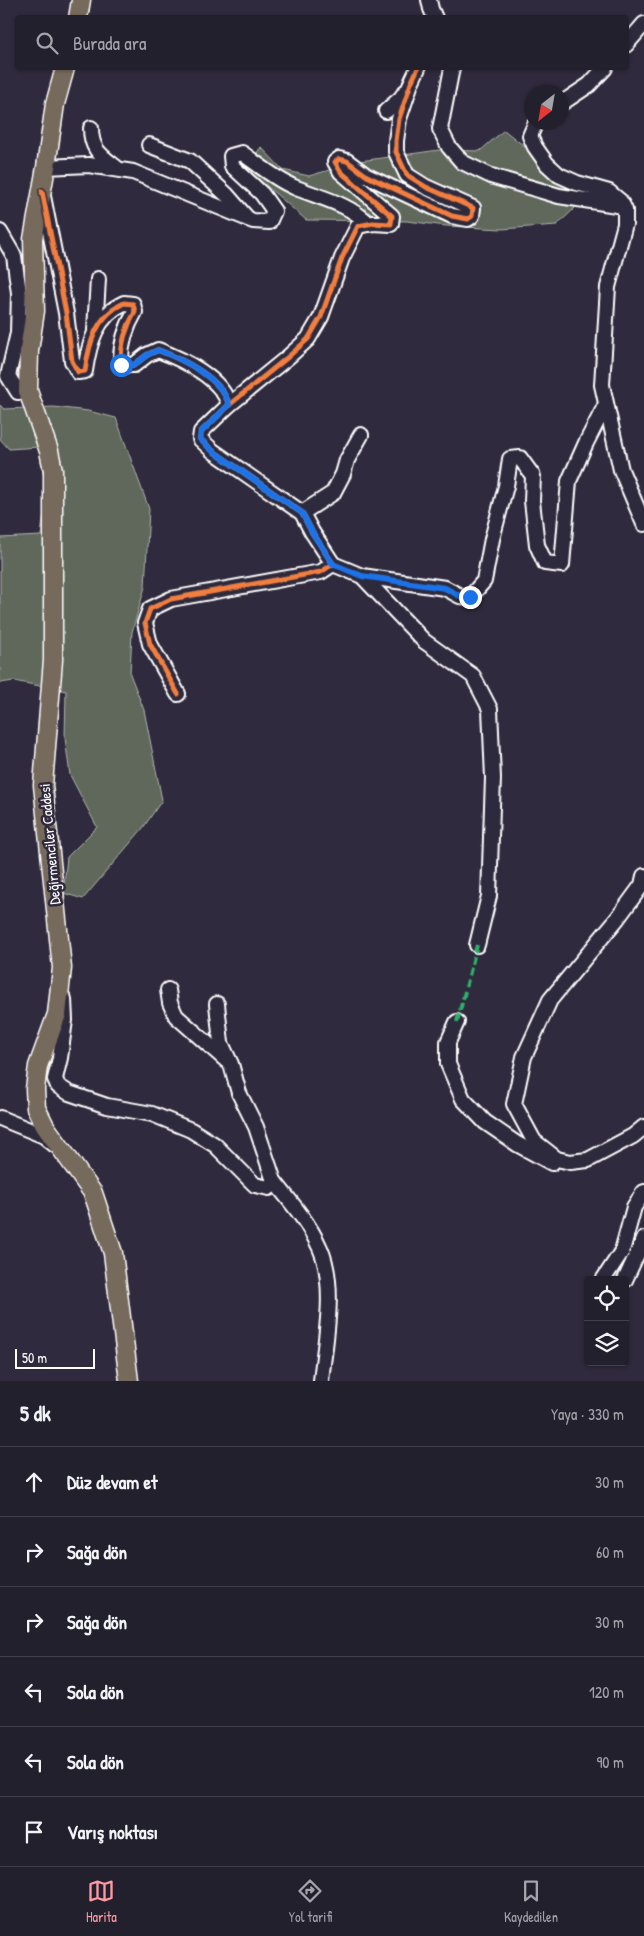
<!DOCTYPE html>
<html lang="tr">
<head>
<meta charset="utf-8">
<style>
	body { margin:0; font-family:"Patrick Hand",sans-serif; background:#2f2d3a; color:#f1f3f6 }
	.controls { position:absolute; right:15px; bottom:15px; display:grid; overflow:hidden; border-radius:5px; box-shadow:0 1px 4px #0004 }
	.controls button { width:45px; height:45px; display:grid; place-items:center; padding:0; border:0; border-bottom:1px solid #403e4a; background:#23202e; color:#f1f3f6; font:25px sans-serif }
	.compass { position:absolute; left:524px; top:85px; width:45px; height:45px; border-radius:50%; background:#23202e; box-shadow:0 1px 4px #0004; rotate:211deg }
	.scale { position:absolute; left:15px; bottom:12px; width:80px; box-sizing:border-box; padding-left:5px; border:2px solid #fff; border-top:0; font-size:14px; line-height:18px; white-space:nowrap; color:#fff; -webkit-text-stroke:4px #2f2a3d; paint-order:stroke }
	.stop { position:absolute; width:15px; height:15px; margin:-11px; border:4px solid #1a73e8; border-radius:50%; background:#fff }
	.stop.end { background:#1a73e8; border-color:#fff; box-shadow:0 1px 5px #0008 }
	.list { margin:0; padding:0; list-style:none }
	h2 { display:flex; justify-content:space-between; align-items:center; height:65px; margin:0; padding:0 20px; font-size:21px }
	h2 small { font-size:16px; font-weight:400; color:#a3a3aa }
	.list li { display:grid; grid-template-columns:32px 1fr auto; gap:15px; align-items:center; box-sizing:border-box; height:70px; padding:0 20px; border-top:1px solid #403e4a }
	.list b { display:block; font-size:19px; white-space:nowrap }
	.list em { font-size:16px; font-style:normal; color:#a3a3aa }
	.icon { flex:none; width:28px; height:28px; fill:none; stroke:currentColor; stroke-width:2; stroke-linecap:round; stroke-linejoin:round }
	.map { position:relative; flex:none; width:644px; height:1381px; overflow:hidden }
	.search { position:absolute; background:#23202e; box-shadow:0 1px 4px #0004; left:15px; right:15px; top:15px; height:55px; display:flex; align-items:center; gap:12px; box-sizing:border-box; padding:0 18px; border-radius:5px; color:#a3a3aa; font-size:19px }
	.sheet { height:485px; background:#23202e }
	nav { display:flex; justify-content:space-around; align-items:center; box-sizing:border-box; height:70px; border-top:1px solid #403e4a; background:#23202e; font-size:14px; color:#a3a3aa }
	nav a { display:grid; justify-items:center; gap:2px }
	nav .on { color:#ff9aa2 }
	.map>svg:first-child { display:block }
</style>
</head>
<body>
<div class="map">
<svg width="644" height="1381" viewBox="0 0 644 1381">
	<rect width="100%" height="100%" fill="#2f2a3d"/>
	<filter id="ink" filterUnits="userSpaceOnUse"><feTurbulence type="fractalNoise" baseFrequency=".02" numOctaves="2"/><feDisplacementMap in="SourceGraphic" scale="10" xChannelSelector="R" yChannelSelector="G"/><feConvolveMatrix kernelMatrix="1 2 1 2 8 2 1 2 1" color-interpolation-filters="sRGB"/></filter>
	<g filter="url(#ink)">
		<g fill="#60685c" stroke="#b0b4ae">
			<polygon points="504,130 524,146 550,174 574,189 575,208 557,225 502,229 446,226 407,221 306,220 246,168 261,147 283,170 309,176 360,161 439,150 480,151"/>
			<polygon points="0,405 4,409 54,407 88,411 116,418 149,509 145,587 132,632 130,674 144,710 162,800 143,828 83,899 63,893 67,857 97,827 70,775 65,738 66,691 14,681 0,683 0,538 41,536 46,493 39,447 9,449 0,439"/>
		</g>
		<g fill="none" stroke-linecap="round" stroke-linejoin="round">
			<defs>
				<g id="minor">
					<polyline points="429,0 431,9 435,18"/>
					<polyline points="626,45 644,24"/>
					<polyline points="452,68 440,129 449,147 462,162 491,176 559,196 623,206"/>
					<polyline points="562,103 589,85 605,68"/>
					<polyline points="386,111 401,98 405,92"/>
					<polyline points="536,122 530,136 535,147 547,164 559,175 577,183 609,192 620,201 625,210 625,224 608,287 602,385 621,470 644,524"/>
					<path d="M 91,128 C 91,151 102,156 118,169"/>
					<polyline points="149,145 190,161 227,195 248,219"/>
					<path d="M 46,167 L 89,165 L 133,172 L 253,221 L 269,222 L 274,211 L 262,194 L 232,166 L 231,156 L 242,153 C 259,165 275,179 294,187 C 320,198 348,203 369,224"/>
					<path d="M 43,196 L 66,313 L 72,361 L 78,372 L 85,371 C 89,343 96,316 124,303 L 133,304 L 135,312 C 125,329 120,345 121,365 L 134,365 L 147,355 L 158,350 C 182,359 222,378 229,405 L 201,432 L 200,439 L 213,451 L 302,513 L 312,532 L 333,564 L 321,572 L 171,599 L 150,609 L 145,623 L 150,644 L 178,694"/>
					<polyline points="0,232 14,256 19,293 18,333 8,376 18,392 28,391"/>
					<polyline points="95,330 98,279"/>
					<polyline points="229,405 288,357 308,339 321,317 342,258 358,226 373,223 391,224 392,216 341,172 335,162 339,159 347,161 367,176 452,216 468,219 472,216 473,208 426,187 407,175 396,152 396,141 399,119 411,83 418,68"/>
					<polyline points="302,513 333,493 343,474 347,460 361,435"/>
					<polyline points="333,564 362,576 424,641 473,676 490,709 493,778 489,896 477,945"/>
					<polyline points="362,576 445,588 460,596 470,597 484,581 492,539 506,486 510,459 520,458 533,476 532,501 537,545 545,563 562,565 569,481 586,443 606,404"/>
					<polyline points="644,876 642,885 617,919 550,1000 524,1057 514,1104 534,1141 557,1159 570,1162 588,1160 633,1136 644,1127"/>
					<polyline points="168,990 170,1003 176,1016 227,1061"/>
					<polyline points="64,999 65,1020 60,1058 55,1079 58,1086 69,1093 107,1106 152,1114 191,1130 215,1145 255,1185 269,1188 274,1181 256,1127 239,1093 231,1064 221,1043 217,1004"/>
					<polyline points="457,1022 448,1042 448,1064 463,1099 485,1122 517,1144 552,1163"/>
					<polyline points="0,1118 44,1136 55,1145"/>
					<path d="M 274,1181 C 291,1202 309,1223 320,1248 C 337,1286 325,1341 321,1381"/>
					<polyline points="603,1280 622,1251 634,1207 644,1192"/>
					<polyline points="625,1280 644,1239"/>
				</g>
				<g id="major">
					<polyline points="78,18 81,0"/>
					<polyline points="65,68 55,104 46,167 33,239 35,311 29,351 28,391 49,451 53,470 53,660 43,785 62,968 57,1014 38,1066 35,1089 36,1108 45,1126 93,1193 113,1253 129,1381"/>
				</g>
			</defs>
			<use href="#minor" stroke="#fff" stroke-width="18"/>
			<use href="#major" stroke="#fff" stroke-width="21"/>
			<use href="#minor" stroke="#2f2a3d" stroke-width="14"/>
			<use href="#major" stroke="#766a5c" stroke-width="18"/>
			<polyline stroke="#2db169" stroke-width="4" stroke-dasharray="8 4" stroke-linecap="butt" points="457,1022 477,945"/>
			<defs>
				<g id="cycleway">
					<path d="M 42,191 L 66,313 L 72,361 L 78,372 L 85,371 C 89,343 96,316 124,303 L 133,304 L 135,312 C 125,329 120,345 121,365 L 134,365 L 147,355 L 158,350 C 182,359 222,378 229,405 L 201,432 L 200,439 L 213,451 L 302,513 L 312,532 L 333,564 L 321,572 L 171,599 L 150,609 L 145,623 L 150,644 L 178,694"/>
					<polyline points="229,405 288,357 308,339 321,317 342,258 358,226 373,223 391,224 392,216 341,172 335,162 339,159 347,161 367,176 452,216 468,219 472,216 473,208 426,187 407,175 396,152 396,141 399,119 411,83 418,68"/>
				</g>
			</defs>
			<use href="#cycleway" stroke="#2f2a3d" stroke-width="8"/>
			<use href="#cycleway" stroke="#f27e40" stroke-width="5"/>
		</g>
	</g>
	<g fill="none" stroke-linecap="round" stroke-linejoin="round" filter="url(#ink)">
		<path stroke="#1a73e8" stroke-width="6" d="M 121,365 L 134,365 L 147,355 L 158,350 C 182,359 222,378 229,405 L 201,432 L 200,439 L 213,451 L 302,513 L 312,532 L 333,564 L 362,576 L 445,588 L 460,596 L 470,597"/>
	</g>
	<g text-anchor="middle" stroke-width="5" stroke-linejoin="round" paint-order="stroke">
		<g font-size="15" fill="#fff" stroke="#2f2a3d">
			<text transform="translate(50 844) rotate(-95)" y="5">Değirmenciler Caddesi</text>
		</g>
	</g>
</svg>
<div class="controls">
<button><svg class="icon" aria-label="locate" viewBox="0 0 24 24"><circle cx="12" cy="12" r="6"/><path d="M12 2v4M12 18v4M2 12h4M18 12h4"/></svg></button>
<button><svg class="icon" aria-label="layers" viewBox="0 0 24 24"><path d="M12 4l9 5-9 5-9-5zM3 14l9 5 9-5"/></svg></button>
</div>
<svg class="compass" viewBox="-18 -18 36 36"><path d="M0-13l5 13h-10z" fill="#e53935"/><path d="M0 13l5-13h-10z" fill="#a3a3aa"/></svg>
<div class="scale">50 m</div>
<div class="stop" style="left:121px;top:365px"></div>
<div class="stop end" style="left:470px;top:597px"></div>
<div class="search"><svg class="icon" aria-label="search" viewBox="0 0 24 24"><circle cx="10" cy="10" r="6"/><path d="M15 15l6 6"/></svg>Burada ara</div>
</div>
<section class="sheet">
<h2>5 dk<small>Yaya · 330 m</small></h2>
<ul class="list">
<li><svg class="icon" aria-label="ahead" viewBox="0 0 24 24"><path d="M12 20V5M6 11l6-6 6 6"/></svg><div><b>Düz devam et</b></div><em>30 m</em></li>
<li><svg class="icon" aria-label="right" viewBox="0 0 24 24"><path d="M7 20v-9h11M14 6l5 5-5 5"/></svg><div><b>Sağa dön</b></div><em>60 m</em></li>
<li><svg class="icon" aria-label="right" viewBox="0 0 24 24"><path d="M7 20v-9h11M14 6l5 5-5 5"/></svg><div><b>Sağa dön</b></div><em>30 m</em></li>
<li><svg class="icon" aria-label="left" viewBox="0 0 24 24"><path d="M17 20v-9H6M10 6l-5 5 5 5"/></svg><div><b>Sola dön</b></div><em>120 m</em></li>
<li><svg class="icon" aria-label="left" viewBox="0 0 24 24"><path d="M17 20v-9H6M10 6l-5 5 5 5"/></svg><div><b>Sola dön</b></div><em>90 m</em></li>
<li><svg class="icon" aria-label="arrive" viewBox="0 0 24 24"><path d="M6 21V4h12l-3 4 3 4H6"/></svg><div><b>Varış noktası</b></div></li>
</ul>
</section>
<nav>
<a class="on"><svg class="icon" aria-label="map" viewBox="0 0 24 24"><path d="M3 6l6-2 6 2 6-2v14l-6 2-6-2-6 2zM9 4v14M15 6v14"/></svg>Harita</a>
<a><svg class="icon" aria-label="directions" viewBox="0 0 24 24"><path d="M12 3l9 9-9 9-9-9zM9 14v-3h6M13 9l2 2-2 2"/></svg>Yol tarifi</a>
<a><svg class="icon" aria-label="saved" viewBox="0 0 24 24"><path d="M7 4h10v16l-5-4-5 4z"/></svg>Kaydedilen</a>
</nav>
</body>
</html>
